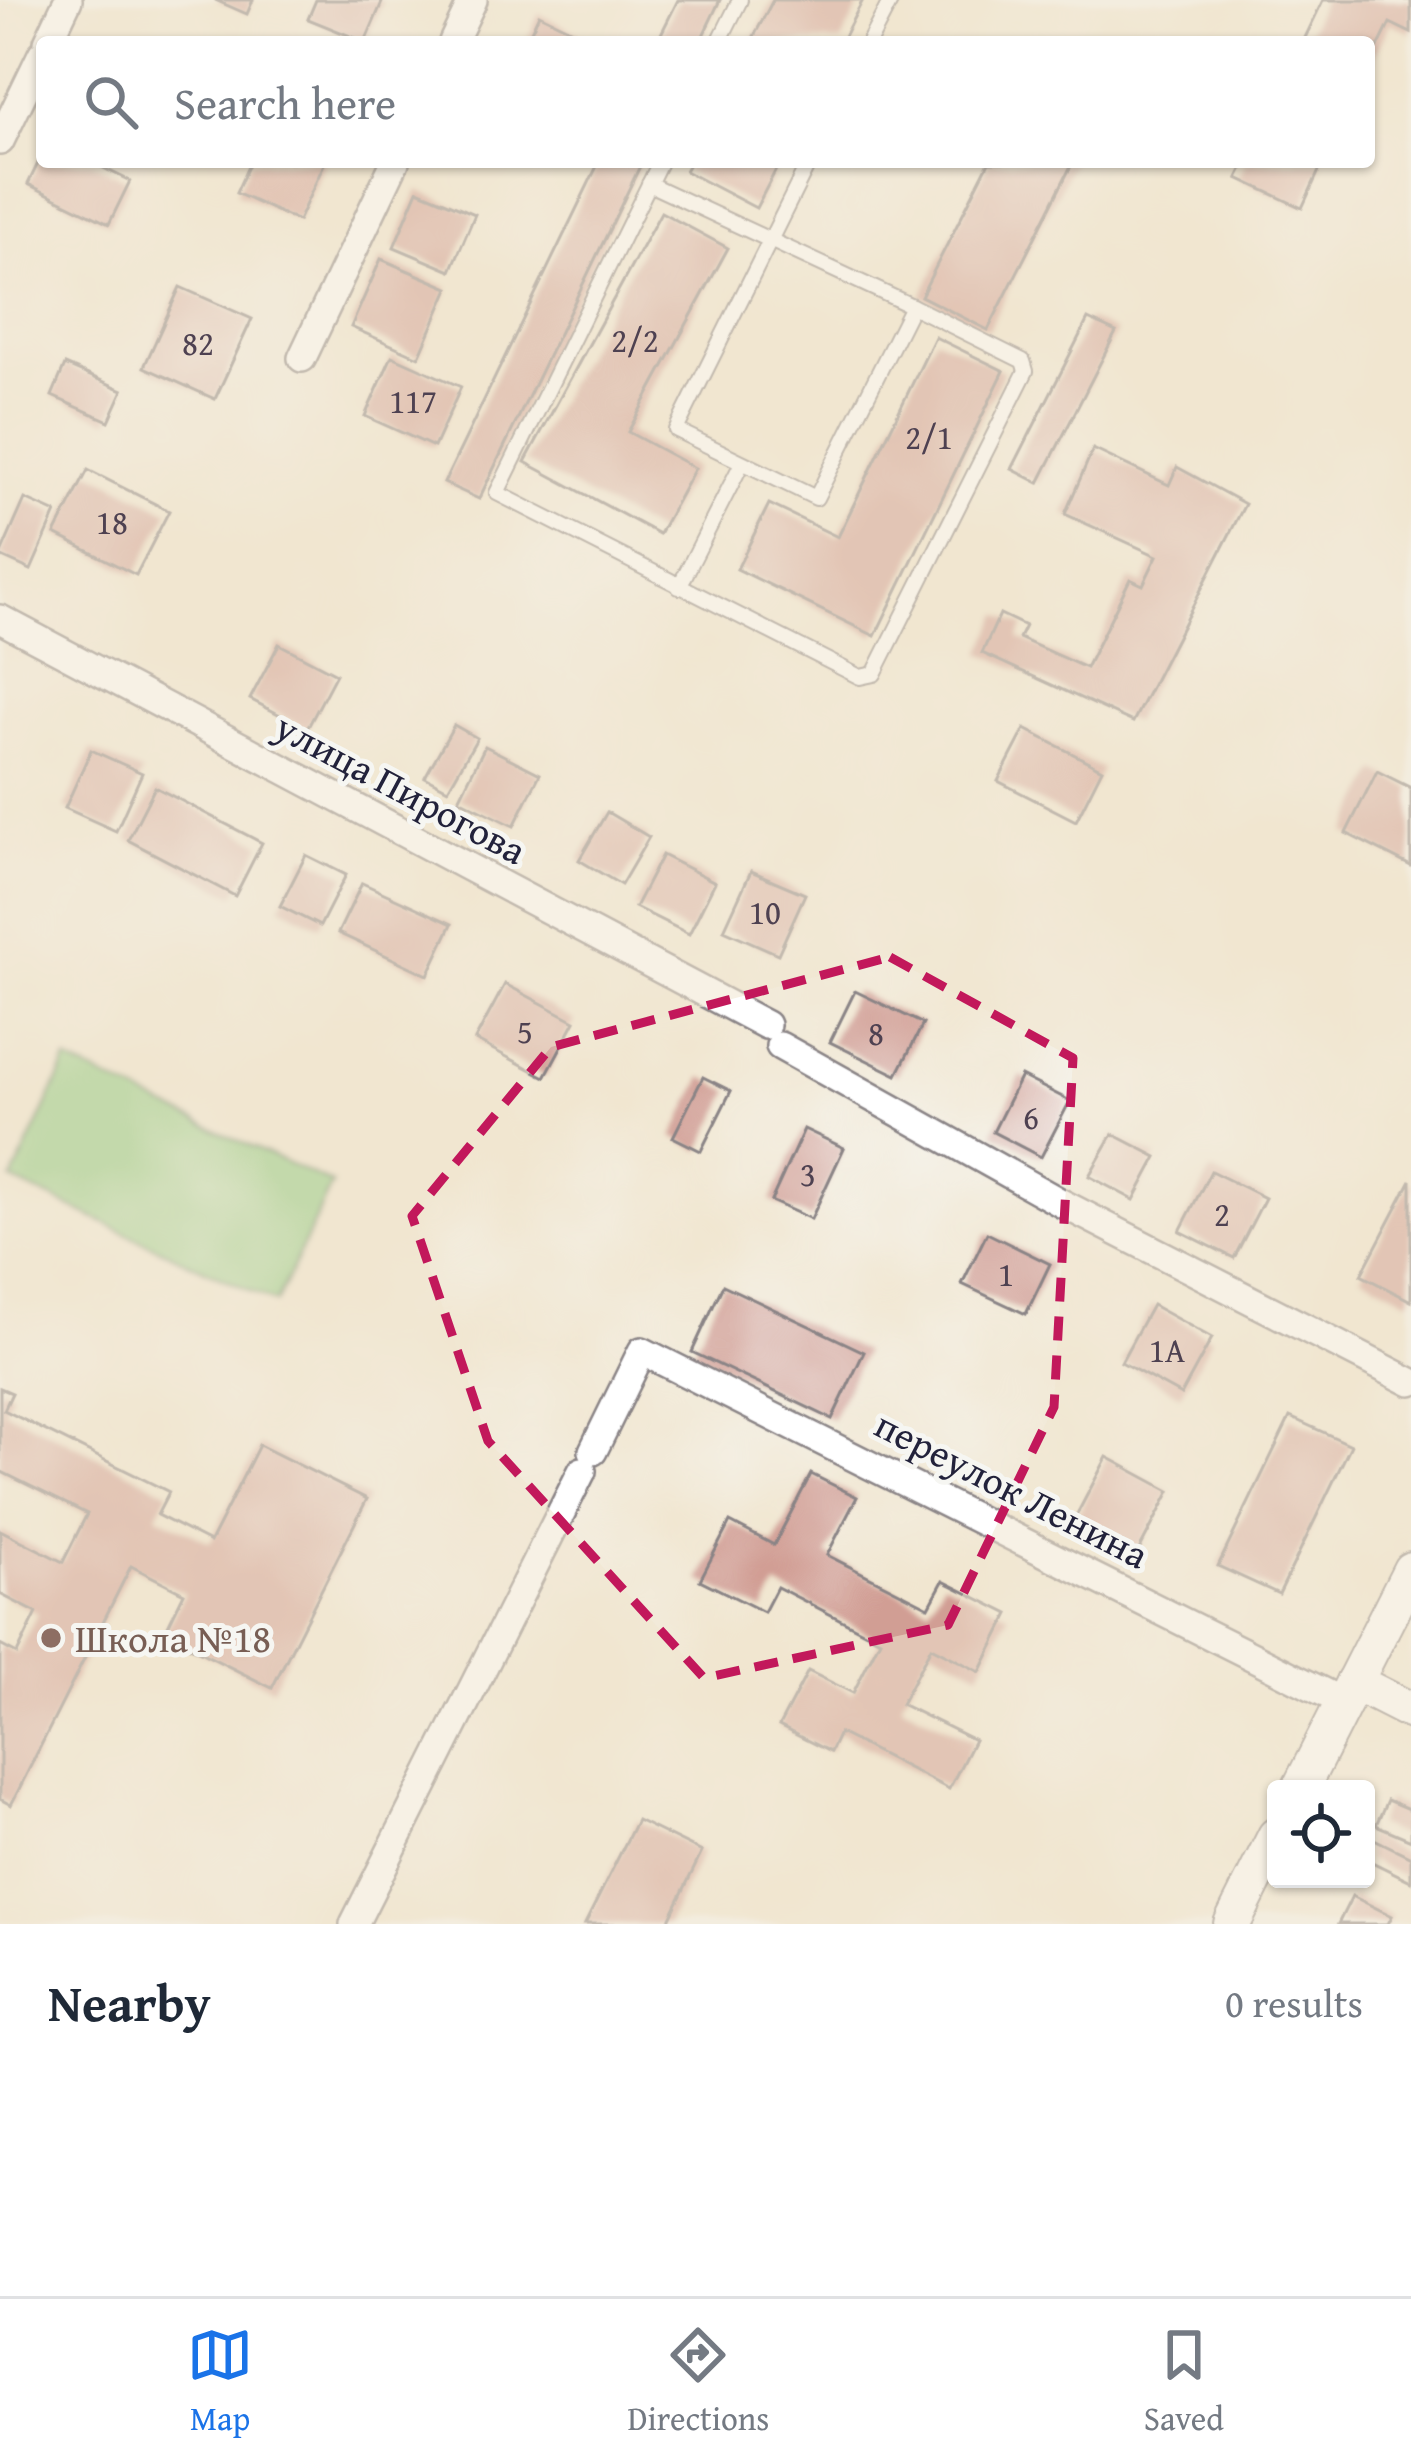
<!DOCTYPE html>
<html lang="en">
<head>
<meta charset="utf-8">
<style>
	body { margin:0; font-family:"Gentium Book Plus",serif; background:#f2f2f3; color:#1f2937 }
	.controls { position:absolute; right:36px; bottom:36px; display:grid; overflow:hidden; border-radius:12px; box-shadow:0 3px 9px #0004 }
	.controls button { width:108px; height:108px; display:grid; place-items:center; padding:0; border:0; border-bottom:3px solid #e0e1e3; background:#fff; color:#1f2937; font:60px sans-serif }
	.list { margin:0; padding:0; list-style:none }
	h2 { display:flex; justify-content:space-between; align-items:center; height:156px; margin:0; padding:0 48px; font-size:51px }
	h2 small { font-size:39px; font-weight:400; color:#747a83 }
	.icon { flex:none; width:66px; height:66px; fill:none; stroke:currentColor; stroke-width:2; stroke-linecap:round; stroke-linejoin:round }
	.map { position:relative; flex:none; width:1411px; height:1924px; overflow:hidden }
	.search { position:absolute; background:#fff; box-shadow:0 3px 9px #0004; left:36px; right:36px; top:36px; height:132px; display:flex; align-items:center; gap:30px; box-sizing:border-box; padding:0 42px; border-radius:12px; color:#747a83; font-size:45px }
	.sheet { height:372px; background:#fff }
	nav { display:flex; justify-content:space-around; align-items:center; box-sizing:border-box; height:168px; border-top:3px solid #e0e1e3; background:#fff; font-size:33px; color:#747a83 }
	nav a { display:grid; justify-items:center; gap:6px }
	nav .on { color:#1a73e8 }
	.map>svg:first-child { display:block }
</style>
</head>
<body>
<div class="map">
<svg width="1411" height="1924" viewBox="0 0 1411 1924">
	<rect width="100%" height="100%" fill="#f6f6f2"/>
	<filter id="ink" filterUnits="userSpaceOnUse"><feTurbulence type="fractalNoise" baseFrequency=".00833" numOctaves="2"/><feDisplacementMap in="SourceGraphic" scale="24" xChannelSelector="R" yChannelSelector="G"/><feConvolveMatrix kernelMatrix="1 2 1 2 8 2 1 2 1" color-interpolation-filters="sRGB"/></filter>
	<filter id="wash" filterUnits="userSpaceOnUse"><feTurbulence type="fractalNoise" baseFrequency=".004" numOctaves="4" result="noise"/><feDisplacementMap in="SourceGraphic" scale="48" xChannelSelector="R" yChannelSelector="G"/><feGaussianBlur stdDeviation="2.7" result="paint"/><feColorMatrix in="noise" values="0 0 0 0 0 0 0 0 0 0 0 0 0 0 0 0 0 1.4 0 .05"/><feComposite in="paint" operator="in"/></filter>
	<g filter="url(#wash)">
		<rect width="100%" height="100%" fill="#f1e6d0"/>
		<polygon fill="#8dca7f" stroke="#58765d" stroke-width="3" points="67,1061 332,1184 276,1303 12,1180"/>
		<g id="blocks">
			<g fill="#d19e94">
				<polygon points="215,0 253,0 247,14"/>
				<polygon points="316,0 383,0 365,42 308,19"/>
				<polygon points="678,0 720,0 700,42 657,42"/>
				<polygon points="773,0 863,0 841,42 751,42"/>
				<polygon points="1323,0 1411,0 1411,33 1390,23 1369,66 1369,42 1303,42"/>
				<polygon points="539,14 597,42 526,42"/>
				<polygon points="42,155 42,162 91,162 130,181 109,224 28,184"/>
				<polygon points="250,162 325,162 298,221 236,193"/>
				<polygon points="599,162 642,162 479,499 444,483"/>
				<polygon points="690,162 780,162 756,208 685,171"/>
				<polygon points="989,162 1073,162 988,330 921,296"/>
				<polygon points="1246,162 1323,162 1302,208 1238,178"/>
				<polygon points="418,190 475,214 451,271 394,247"/>
				<polygon points="661,212 728,248 628,432 695,468 659,534 525,462"/>
				<polygon points="381,259 449,288 419,357 351,327"/>
				<polygon points="180,287 252,319 215,399 144,367"/>
				<polygon points="1088,319 1116,332 1039,483 1012,469"/>
				<polygon points="935,337 1004,371 875,636 737,569 769,504 838,537"/>
				<polygon points="392,356 461,387 434,447 365,416"/>
				<polygon points="65,365 123,390 109,421 52,396"/>
				<polygon points="1093,449 1169,485 1177,467 1245,504 1133,722 982,653 1000,614 1025,626 1019,638 1086,668 1130,579 1143,585 1157,556 1065,514"/>
				<polygon points="88,470 169,511 136,575 55,534"/>
				<polygon points="25,499 56,513 31,570 0,556"/>
				<polygon points="279,644 336,674 307,729 250,699"/>
				<polygon points="454,725 477,738 448,789 425,777"/>
				<polygon points="1025,729 1102,769 1076,821 998,781"/>
				<polygon points="485,746 540,774 514,826 459,799"/>
				<polygon points="91,750 142,773 116,831 65,808"/>
				<polygon points="1377,771 1411,788 1411,866 1346,833"/>
				<polygon points="155,787 262,843 235,896 128,840"/>
				<polygon points="607,812 649,837 621,885 579,860"/>
				<polygon points="306,855 346,875 320,926 280,906"/>
				<polygon points="662,855 715,882 689,934 635,907"/>
				<polygon points="751,871 805,894 778,954 724,930"/>
				<polygon points="362,883 452,924 428,975 338,933"/>
				<polygon points="505,984 575,1021 545,1077 475,1040"/>
				<polygon points="855,991 923,1024 897,1075 830,1042"/>
				<polygon points="1021,1076 1070,1101 1041,1157 993,1132"/>
				<polygon points="703,1077 731,1091 701,1151 673,1137"/>
				<polygon points="804,1129 844,1148 811,1219 771,1201"/>
				<polygon points="1113,1134 1157,1157 1134,1200 1089,1176"/>
				<polygon points="1211,1171 1265,1198 1234,1258 1180,1231"/>
				<polygon points="1411,1180 1411,1301 1361,1275"/>
				<polygon points="987,1233 1050,1264 1026,1314 962,1284"/>
				<polygon points="723,1285 864,1352 832,1419 692,1352"/>
				<polygon points="1152,1305 1212,1338 1181,1395 1121,1362"/>
				<polygon points="0,1388 12,1393 4,1410 169,1492 157,1515 210,1542 259,1445 367,1499 272,1688 164,1634 184,1593 131,1566 11,1805 0,1799 0,1645 17,1654 37,1613 0,1594 0,1530 63,1562 87,1514 0,1471"/>
				<polygon points="1290,1417 1351,1445 1279,1594 1218,1566"/>
				<polygon points="1107,1457 1170,1491 1138,1552 1075,1518"/>
				<polygon points="811,1474 857,1497 827,1555 929,1607 943,1581 1009,1614 980,1672 931,1647 901,1704 974,1740 949,1789 839,1733 830,1752 779,1726 808,1671 853,1693 880,1640 777,1587 764,1612 700,1580 730,1522 774,1545"/>
				<polygon points="1387,1800 1411,1810 1411,1840 1376,1825"/>
				<polygon points="637,1820 702,1852 667,1924 585,1924"/>
				<polygon points="1366,1835 1411,1857 1411,1881 1366,1859"/>
				<polygon points="1352,1896 1392,1916 1388,1924 1338,1924"/>
			</g>
		</g>
	</g>
	<g filter="url(#ink)">
		<use href="#blocks" fill-opacity="0" stroke="#8a8486" stroke-width="3"/>
		<g fill="none" stroke-linecap="round" stroke-linejoin="round">
			<defs>
				<g id="service">
					<polyline points="719,42 740,0"/>
					<polyline points="869,42 891,0"/>
					<polyline points="660,162 497,493 860,677 874,674 1026,371 1023,361 912,306 816,498 676,430 809,162"/>
					<polyline points="649,184 912,306"/>
					<polyline points="679,587 742,463"/>
				</g>
				<g id="minor">
					<polyline points="48,42 68,0"/>
					<polyline points="453,42 473,0"/>
					<polyline points="0,141 42,54"/>
					<polyline points="302,358 395,162"/>
					<polyline points="0,619 766,1025"/>
					<polyline points="780,1046 1063,1204 1411,1382"/>
					<polyline points="593,1451 642,1351 1343,1702"/>
					<polyline points="354,1924 582,1471"/>
				</g>
				<g id="tertiary">
					<polyline points="1354,1682 1411,1711"/>
					<polyline points="1300,1789 1411,1570"/>
					<polyline points="1232,1924 1276,1836"/>
				</g>
			</defs>
			<use href="#service" stroke="#8a8486" stroke-width="18"/>
			<use href="#minor" stroke="#8a8486" stroke-width="32"/>
			<use href="#tertiary" stroke="#8a8486" stroke-width="40"/>
			<use href="#service" stroke="#fff" stroke-width="14"/>
			<use href="#minor" stroke="#fff" stroke-width="27"/>
			<use href="#tertiary" stroke="#fff" stroke-width="36"/>
		</g>
	</g>
	<path d="M0 0H1411V1924H0ZM 890,957 L 1073,1058 L 1054,1407 L 948,1625 L 704,1678 L 488,1441 L 412,1216 L 551,1047 Z" fill="#f1e6d0" fill-opacity=".55" fill-rule="evenodd"/>
	<path fill="none" stroke="#c2185b" stroke-width="9" stroke-dasharray="24 15" stroke-linejoin="round" d="M 890,957 L 1073,1058 L 1054,1407 L 948,1625 L 704,1678 L 488,1441 L 412,1216 L 551,1047 Z"/>
	<circle fill="#8d6e63" stroke="#f6f6f2" stroke-width="4.5" cx="51" cy="1638" r="12"/>
	<g text-anchor="middle" stroke-width="10" stroke-linejoin="round" paint-order="stroke">
		<g font-size="33" fill="#4e4151">
			<text x="635" y="352">2/2</text>
			<text x="198" y="355">82</text>
			<text x="413" y="413">117</text>
			<text x="929" y="449">2/1</text>
			<text x="112" y="534">18</text>
			<text x="765" y="924">10</text>
			<text x="525" y="1043">5</text>
			<text x="876" y="1045">8</text>
			<text x="1031" y="1129">6</text>
			<text x="808" y="1186">3</text>
			<text x="1222" y="1226">2</text>
			<text x="1006" y="1286">1</text>
			<text x="1167" y="1362">1А</text>
		</g>
		<g font-size="39" fill="#22223b" stroke="#f6f6f2">
			<text transform="translate(401 788) rotate(28)" y="14">улица Пирогова</text>
			<text transform="translate(1012 1489) rotate(27)" y="14">переулок Ленина</text>
		</g>
		<g font-size="39" fill="#785e54" stroke="#f6f6f2" text-anchor="start">
			<text x="75" y="1652">Школа №18</text>
		</g>
	</g>
</svg>
<div class="controls">
<button><svg class="icon" aria-label="locate" viewBox="0 0 24 24"><circle cx="12" cy="12" r="6"/><path d="M12 2v4M12 18v4M2 12h4M18 12h4"/></svg></button>
</div>
<div class="search"><svg class="icon" aria-label="search" viewBox="0 0 24 24"><circle cx="10" cy="10" r="6"/><path d="M15 15l6 6"/></svg>Search here</div>
</div>
<section class="sheet">
<h2>Nearby<small>0 results</small></h2>
<ul class="list">
</ul>
</section>
<nav>
<a class="on"><svg class="icon" aria-label="map" viewBox="0 0 24 24"><path d="M3 6l6-2 6 2 6-2v14l-6 2-6-2-6 2zM9 4v14M15 6v14"/></svg>Map</a>
<a><svg class="icon" aria-label="directions" viewBox="0 0 24 24"><path d="M12 3l9 9-9 9-9-9zM9 14v-3h6M13 9l2 2-2 2"/></svg>Directions</a>
<a><svg class="icon" aria-label="saved" viewBox="0 0 24 24"><path d="M7 4h10v16l-5-4-5 4z"/></svg>Saved</a>
</nav>
</body>
</html>
